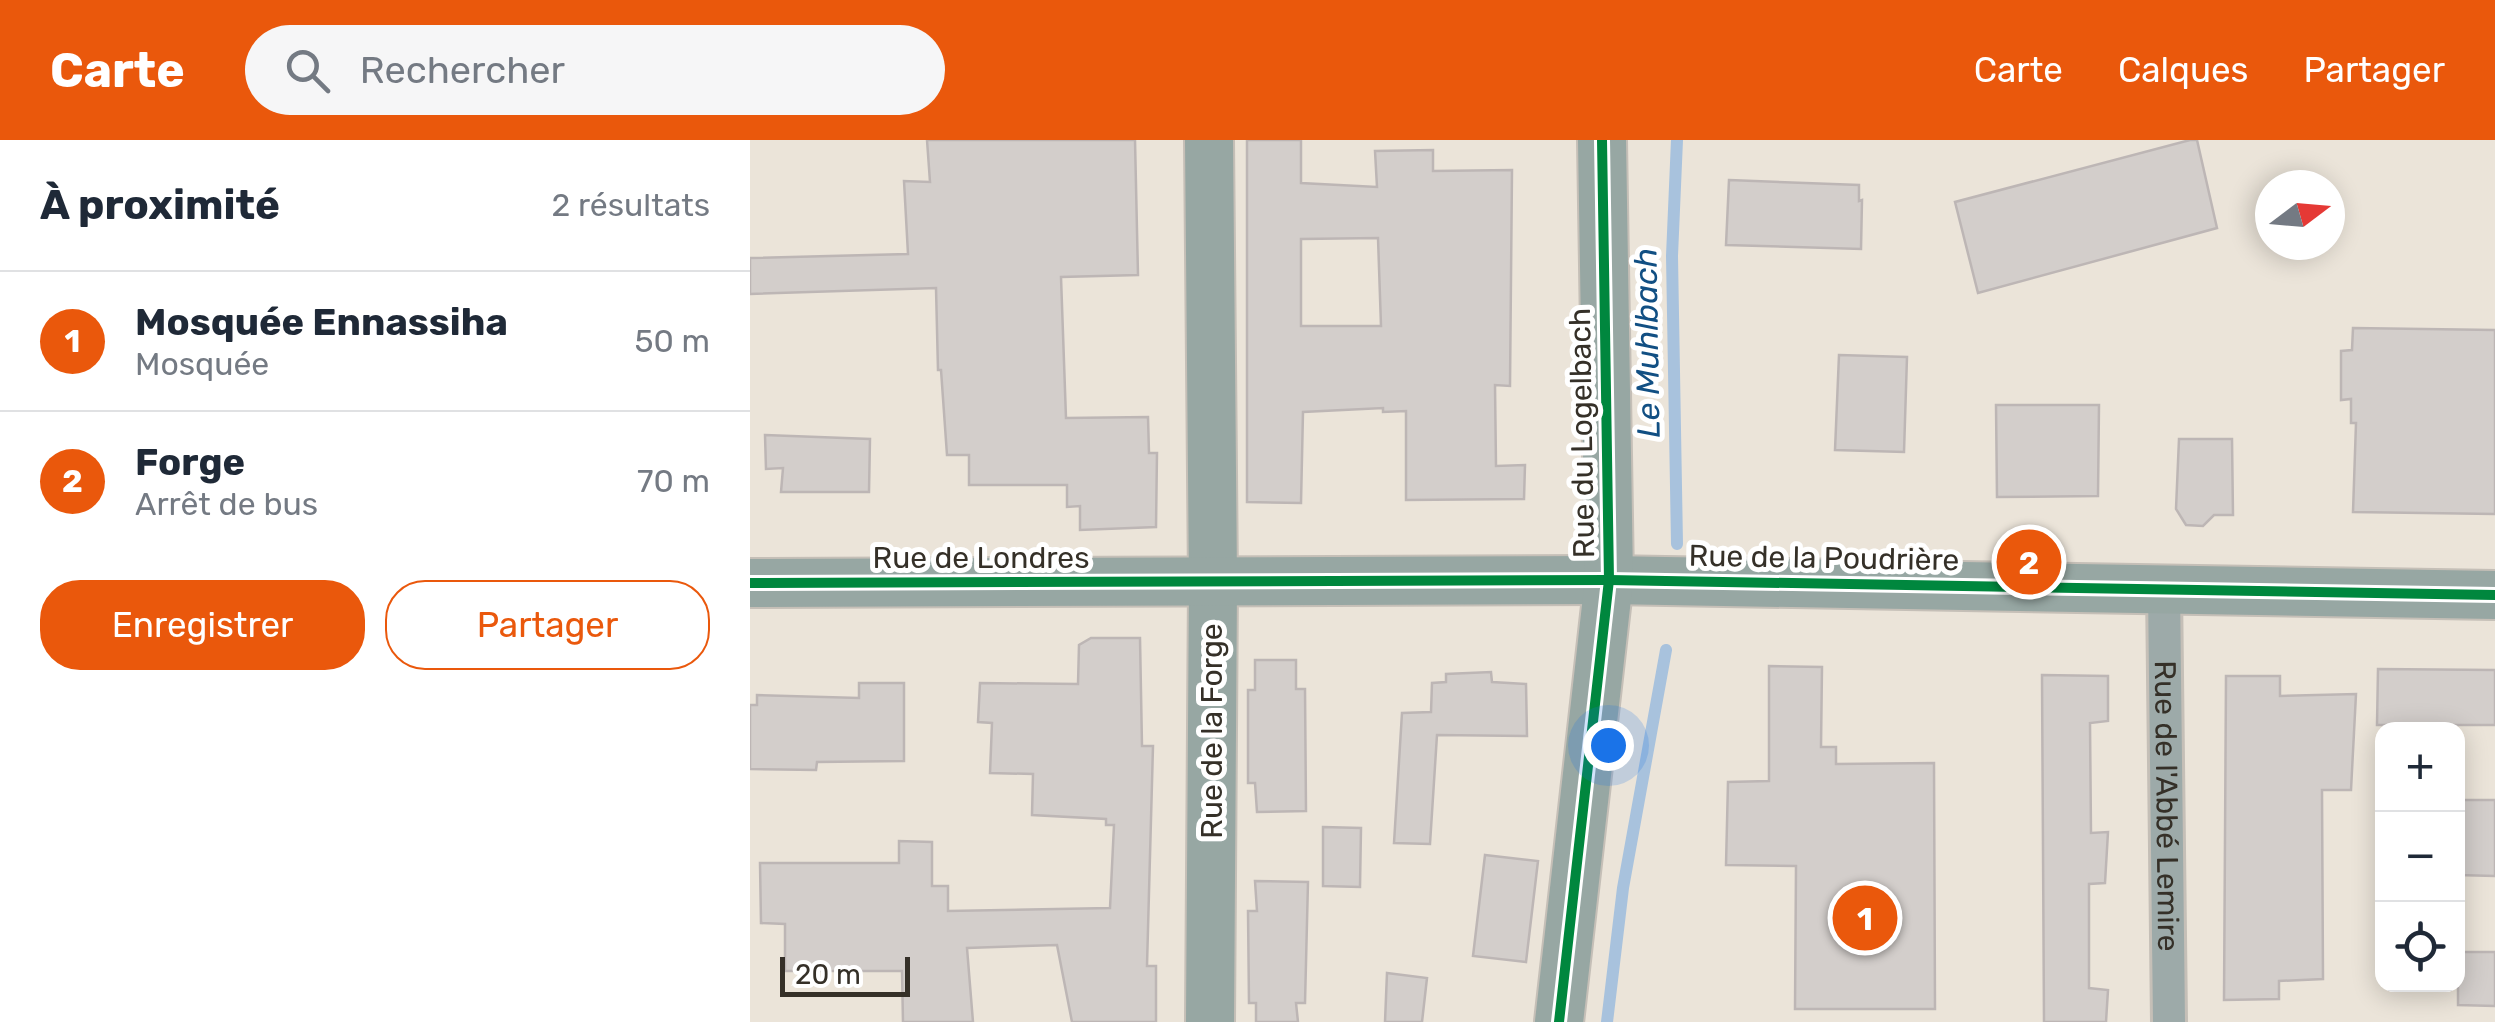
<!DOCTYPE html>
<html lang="fr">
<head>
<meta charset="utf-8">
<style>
	body { margin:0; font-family:Rubik,sans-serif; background:#f6f6f7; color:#1f2937 }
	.controls { position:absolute; right:30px; bottom:30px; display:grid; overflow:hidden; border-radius:20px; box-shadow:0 5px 25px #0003 }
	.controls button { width:90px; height:90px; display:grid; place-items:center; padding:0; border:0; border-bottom:2px solid #e0e1e3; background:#fff; color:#1f2937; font:50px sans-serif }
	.compass { position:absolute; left:1505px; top:30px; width:90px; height:90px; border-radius:50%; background:#fff; box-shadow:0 5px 25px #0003; rotate:74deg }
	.scale { position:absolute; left:30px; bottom:25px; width:130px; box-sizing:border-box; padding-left:10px; border:5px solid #353028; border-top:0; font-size:28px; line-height:35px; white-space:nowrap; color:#353028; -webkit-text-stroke:8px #fff; paint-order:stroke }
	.you { position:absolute; left:858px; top:605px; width:35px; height:35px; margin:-25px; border:8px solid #fff; border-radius:50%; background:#1a73e8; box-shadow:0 0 0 15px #1a73e833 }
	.badge { display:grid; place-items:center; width:65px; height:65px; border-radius:50%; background:#ea580c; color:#fff; font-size:32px; font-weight:700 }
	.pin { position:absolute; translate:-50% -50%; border:5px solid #fff; box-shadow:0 2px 10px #0006 }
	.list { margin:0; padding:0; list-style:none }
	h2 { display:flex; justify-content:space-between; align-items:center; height:130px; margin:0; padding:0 40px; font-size:42px }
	h2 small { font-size:32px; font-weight:400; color:#747a83 }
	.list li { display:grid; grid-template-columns:65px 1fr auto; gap:30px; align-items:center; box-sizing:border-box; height:140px; padding:0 40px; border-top:2px solid #e0e1e3 }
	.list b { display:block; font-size:38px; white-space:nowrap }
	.list p { margin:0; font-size:32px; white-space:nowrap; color:#747a83 }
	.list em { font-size:32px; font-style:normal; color:#747a83 }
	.actions { display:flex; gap:20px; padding:30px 40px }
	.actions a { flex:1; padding:22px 0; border:2px solid #ea580c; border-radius:40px; text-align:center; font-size:35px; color:#ea580c }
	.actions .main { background:#ea580c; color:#fff }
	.icon { flex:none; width:55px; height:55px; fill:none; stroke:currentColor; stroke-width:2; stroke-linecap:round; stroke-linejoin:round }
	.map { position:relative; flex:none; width:1745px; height:882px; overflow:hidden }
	header { display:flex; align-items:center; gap:60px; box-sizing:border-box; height:140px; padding:0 50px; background:#ea580c; color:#fff }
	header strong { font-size:48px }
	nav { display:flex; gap:55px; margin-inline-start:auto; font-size:35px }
	.search { width:700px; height:90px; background:#f6f6f7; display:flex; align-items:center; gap:25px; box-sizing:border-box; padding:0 35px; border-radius:55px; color:#747a83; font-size:38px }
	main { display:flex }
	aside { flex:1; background:#fff }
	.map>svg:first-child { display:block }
</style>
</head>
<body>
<header>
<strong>Carte</strong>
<div class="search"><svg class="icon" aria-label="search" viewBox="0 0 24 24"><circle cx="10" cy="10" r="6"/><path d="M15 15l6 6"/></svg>Rechercher</div>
<nav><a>Carte</a><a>Calques</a><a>Partager</a></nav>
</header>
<main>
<aside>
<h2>À proximité<small>2 résultats</small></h2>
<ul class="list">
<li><span class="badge">1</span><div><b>Mosquée Ennassiha</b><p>Mosquée</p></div><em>50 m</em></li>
<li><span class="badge">2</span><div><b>Forge</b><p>Arrêt de bus</p></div><em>70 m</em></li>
</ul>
<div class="actions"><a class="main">Enregistrer</a><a>Partager</a></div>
</aside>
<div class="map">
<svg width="1745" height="882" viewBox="0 0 1745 882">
	<rect width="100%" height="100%" fill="#ebe4d9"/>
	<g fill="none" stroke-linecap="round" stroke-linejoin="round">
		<g stroke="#a8c2dd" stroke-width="12">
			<polyline points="927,0 922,116 927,404"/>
			<polyline points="857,882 873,748 916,510"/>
		</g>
	</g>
	<g fill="#d3cecb" stroke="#bdb6b5" stroke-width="2.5" fill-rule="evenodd">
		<polygon points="177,0 385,0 388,135 311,137 316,278 398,277 399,313 407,313 406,387 330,390 330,366 317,367 317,345 219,345 219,315 197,315 191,230 188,230 186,148 0,154 0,118 158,114 154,41 180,42"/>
		<path d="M 497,0 L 551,0 L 551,43 L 627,47 L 625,11 L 683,10 L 683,31 L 762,30 L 760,246 L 745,245 L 746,326 L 775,325 L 774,359 L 656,360 L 656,271 L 633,272 L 633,268 L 553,272 L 551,363 L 497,362 ZM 628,98 L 631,186 L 551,186 L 551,99 Z"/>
		<polygon points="1440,0 1447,0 1467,88 1228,153 1205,62"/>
		<polygon points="979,40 1109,45 1109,61 1112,60 1111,109 976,105"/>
		<polygon points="1603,188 1745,190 1745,374 1603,372 1606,283 1601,283 1601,259 1591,260 1591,211 1602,210"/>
		<polygon points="1089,215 1157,217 1154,312 1085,310"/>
		<polygon points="1246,265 1349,265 1348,356 1247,357"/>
		<polygon points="15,295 120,299 119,352 31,352 33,328 16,329"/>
		<polygon points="1429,299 1482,299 1483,375 1464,375 1453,386 1436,385 1426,369"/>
		<polygon points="341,498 390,498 392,606 403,606 397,826 406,826 406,882 322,882 307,805 217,808 223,882 153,882 152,831 35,831 35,784 11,783 10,723 149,723 149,701 182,702 182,746 198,746 198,771 360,768 364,685 356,685 356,679 282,675 283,634 240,633 242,583 228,582 230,543 328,544 329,505"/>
		<polygon points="505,520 546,520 546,549 555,549 556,671 507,672 505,643 498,643 498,550 505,550"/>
		<polygon points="1019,526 1072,527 1071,607 1086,607 1086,624 1184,623 1185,869 1045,869 1046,726 976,725 978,642 1019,641"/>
		<polygon points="1628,529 1745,530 1745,585 1627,585"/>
		<polygon points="741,532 742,542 776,544 777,596 687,595 680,704 644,703 652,573 681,572 682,543 696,542 696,534"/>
		<polygon points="1292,535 1358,536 1358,581 1340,583 1341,693 1358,692 1355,743 1339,744 1339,848 1358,850 1356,882 1294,882"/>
		<polygon points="1476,536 1530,536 1530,556 1606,554 1601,650 1572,650 1573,839 1529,841 1529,859 1474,860"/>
		<polygon points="109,543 154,543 154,621 67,622 66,630 0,629 0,565 7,565 7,555 109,558"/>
		<polygon points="1708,660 1745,660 1745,736 1708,735"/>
		<polygon points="573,687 611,688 610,747 573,746"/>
		<polygon points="735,715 788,721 776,822 723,816"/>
		<polygon points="505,741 558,742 555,863 546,863 548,882 506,882 506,863 499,863 498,771 507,771"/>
		<polygon points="1708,812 1745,812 1745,866 1708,865"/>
		<polygon points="637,833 677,838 672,882 635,882"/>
	</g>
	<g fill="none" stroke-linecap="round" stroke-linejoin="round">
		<defs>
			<g id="street">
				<path id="s1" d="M 1414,448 L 1419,882"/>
			</g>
			<g id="secondary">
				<polyline points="459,0 463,443 460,882"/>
				<polyline points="0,443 859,440 1745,455"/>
				<polyline points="809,882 859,440 852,0"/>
			</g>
		</defs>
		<use href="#street" stroke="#c5bfb7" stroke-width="38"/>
		<use href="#secondary" stroke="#c5bfb7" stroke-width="52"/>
		<use href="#street" stroke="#9daaa9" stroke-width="32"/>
		<use href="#secondary" stroke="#97a7a3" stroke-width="48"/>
		<defs>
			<g id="cycleway">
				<polyline points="0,443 859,440 1745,455"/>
				<polyline points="809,882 859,440 852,0"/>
			</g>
		</defs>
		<use href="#cycleway" stroke="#fff" stroke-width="16"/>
		<use href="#cycleway" stroke="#00873e" stroke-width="10"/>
	</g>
	<g text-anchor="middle" stroke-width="10" stroke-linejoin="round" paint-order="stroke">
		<g font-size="30" fill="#353028" stroke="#fff">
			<text transform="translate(832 293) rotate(-91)" y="10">Rue du Logelbach</text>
			<text x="231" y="428">Rue de Londres</text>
			<text transform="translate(1074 418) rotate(1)" y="10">Rue de la Poudrière</text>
			<text transform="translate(462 591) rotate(-90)" y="10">Rue de la Forge</text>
			<text dy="10" stroke="none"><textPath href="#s1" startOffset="218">Rue de l'Abbé Lemire</textPath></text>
		</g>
		<g font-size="32" font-style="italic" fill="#114f83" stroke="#fff">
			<text transform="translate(897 203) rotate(-91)" y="11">Le Muhlbach</text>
		</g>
	</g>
</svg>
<div class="controls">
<button>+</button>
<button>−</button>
<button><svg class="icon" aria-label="locate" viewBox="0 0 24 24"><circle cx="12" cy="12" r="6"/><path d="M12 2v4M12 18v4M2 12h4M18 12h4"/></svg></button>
</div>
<svg class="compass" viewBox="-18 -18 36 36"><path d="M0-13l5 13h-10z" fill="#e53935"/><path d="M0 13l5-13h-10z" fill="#747a83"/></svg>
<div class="scale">20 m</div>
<div class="you"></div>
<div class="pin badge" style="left:1115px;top:778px">1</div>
<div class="pin badge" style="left:1279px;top:422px">2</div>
</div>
</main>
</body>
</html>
